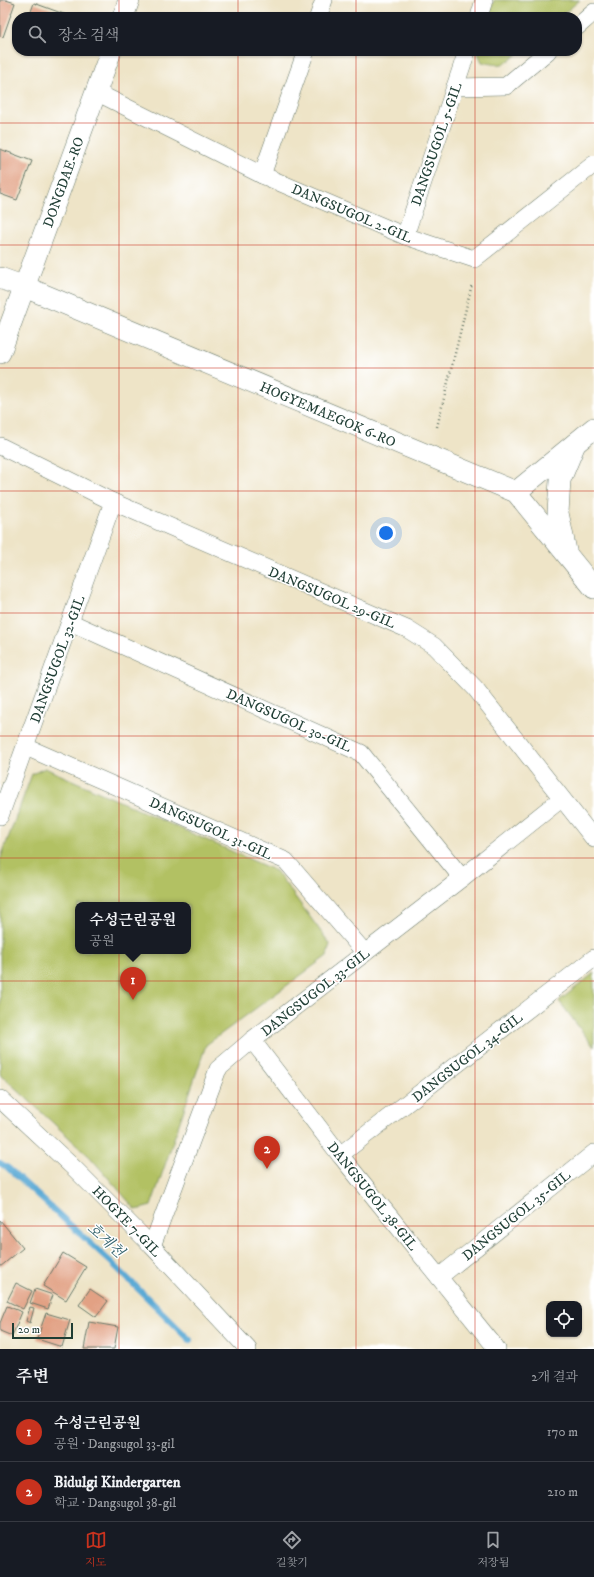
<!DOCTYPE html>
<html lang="ko">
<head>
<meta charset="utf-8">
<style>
	body { margin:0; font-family:"IM FELL DW Pica","Noto Serif KR",serif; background:#20242c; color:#f1f3f6 }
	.controls { position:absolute; right:12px; bottom:12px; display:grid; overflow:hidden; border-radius:8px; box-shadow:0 1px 3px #0004 }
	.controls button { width:36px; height:36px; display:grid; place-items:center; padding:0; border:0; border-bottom:1px solid #363941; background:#171b24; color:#f1f3f6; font:20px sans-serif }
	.scale { position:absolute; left:12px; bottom:10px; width:61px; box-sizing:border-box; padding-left:4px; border:2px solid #1f3d34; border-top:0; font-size:11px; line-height:14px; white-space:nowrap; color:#1f3d34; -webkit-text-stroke:3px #fff; paint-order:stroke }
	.you { position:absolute; left:386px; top:533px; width:14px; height:14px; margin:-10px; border:3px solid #fff; border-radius:50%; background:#1a73e8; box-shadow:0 0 0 6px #1a73e833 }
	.badge { display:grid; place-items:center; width:26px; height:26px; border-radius:50%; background:#c8321e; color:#fff; font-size:13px; font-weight:700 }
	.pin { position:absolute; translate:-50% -33px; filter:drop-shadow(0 1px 2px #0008) }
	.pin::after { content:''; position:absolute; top:21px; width:14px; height:12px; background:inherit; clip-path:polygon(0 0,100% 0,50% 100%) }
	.popup { position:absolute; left:75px; top:902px; width:116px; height:52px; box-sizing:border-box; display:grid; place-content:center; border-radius:8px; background:#171b24; filter:drop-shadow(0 1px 3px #0005); font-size:13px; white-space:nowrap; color:#9ea1a6 }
	.popup b { font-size:15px; color:#f1f3f6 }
	.popup::after { content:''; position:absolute; left:50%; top:100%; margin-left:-8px; border:8px solid transparent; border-top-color:#171b24 }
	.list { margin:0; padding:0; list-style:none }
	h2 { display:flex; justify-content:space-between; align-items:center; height:52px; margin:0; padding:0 16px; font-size:17px }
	h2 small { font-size:13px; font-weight:400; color:#9ea1a6 }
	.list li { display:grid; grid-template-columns:26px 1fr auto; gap:12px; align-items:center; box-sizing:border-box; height:60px; padding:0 16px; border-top:1px solid #363941 }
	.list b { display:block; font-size:15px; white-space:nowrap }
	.list p { margin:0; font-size:13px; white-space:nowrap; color:#9ea1a6 }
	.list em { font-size:13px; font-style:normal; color:#9ea1a6 }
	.icon { flex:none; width:22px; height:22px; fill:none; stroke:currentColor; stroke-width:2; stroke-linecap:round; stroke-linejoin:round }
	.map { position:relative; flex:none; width:594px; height:1349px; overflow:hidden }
	.search { position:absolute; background:#171b24; box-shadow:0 1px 3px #0004; left:12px; right:12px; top:12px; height:44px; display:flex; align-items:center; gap:10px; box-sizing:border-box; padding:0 14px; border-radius:16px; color:#9ea1a6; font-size:15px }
	.sheet { height:172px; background:#171b24 }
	nav { display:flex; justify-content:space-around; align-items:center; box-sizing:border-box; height:56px; border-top:1px solid #363941; background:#171b24; font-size:11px; color:#9ea1a6 }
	nav a { display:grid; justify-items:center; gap:2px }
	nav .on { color:#c8321e }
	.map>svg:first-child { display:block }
</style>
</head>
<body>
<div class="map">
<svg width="594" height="1349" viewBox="0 0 594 1349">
	<rect width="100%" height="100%" fill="#fff"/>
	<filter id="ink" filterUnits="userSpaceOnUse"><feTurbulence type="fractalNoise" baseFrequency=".025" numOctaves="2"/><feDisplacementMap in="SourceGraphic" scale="8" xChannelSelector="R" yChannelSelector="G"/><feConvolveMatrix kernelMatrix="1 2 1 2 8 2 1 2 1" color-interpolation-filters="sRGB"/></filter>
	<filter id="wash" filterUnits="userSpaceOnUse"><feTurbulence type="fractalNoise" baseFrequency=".012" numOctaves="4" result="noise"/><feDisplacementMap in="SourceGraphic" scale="16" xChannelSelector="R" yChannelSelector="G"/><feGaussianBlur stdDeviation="0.9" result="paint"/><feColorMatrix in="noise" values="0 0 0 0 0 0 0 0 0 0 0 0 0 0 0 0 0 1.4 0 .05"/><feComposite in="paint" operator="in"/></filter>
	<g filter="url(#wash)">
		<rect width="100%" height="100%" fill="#eee4c7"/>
		<g fill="#b2c164" stroke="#687f4c" fill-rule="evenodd">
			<polygon points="494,0 580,0 560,17 488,17"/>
			<path d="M 477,51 L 521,51 C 505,65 503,67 482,62 Z"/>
			<path d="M 45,768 L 276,871 L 330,944 L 327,956 L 206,1045 L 151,1206 L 136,1210 L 90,1157 L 0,1074 L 0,860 L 32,774 ZM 78,905 L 188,905 L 188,951 L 78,951 Z"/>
			<polygon points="594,973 594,1047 559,1001"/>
		</g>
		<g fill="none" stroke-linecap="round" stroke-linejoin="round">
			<polyline stroke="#5caad5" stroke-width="6" points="0,1163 8,1168 113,1264 190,1340"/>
		</g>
		<g id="blocks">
			<g fill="#e2a184">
				<polygon points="0,0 6,0 15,3 3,37 0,36"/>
				<polygon points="34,3 72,17 29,17"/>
				<polygon points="0,149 32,161 17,200 0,194"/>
				<polygon points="0,1220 23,1248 0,1267"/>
				<polygon points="63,1253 86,1267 66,1300 43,1286"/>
				<polygon points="16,1283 32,1291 23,1309 7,1301"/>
				<polygon points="35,1289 53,1295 48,1309 30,1303"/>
				<polygon points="90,1289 108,1301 96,1317 79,1305"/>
				<polygon points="7,1306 22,1312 12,1336 0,1331 0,1323"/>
				<polygon points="30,1307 34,1308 30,1323 26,1321"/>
				<polygon points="46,1313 70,1320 62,1347 37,1339"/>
				<polygon points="89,1322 118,1327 114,1349 84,1349"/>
			</g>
		</g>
	</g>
	<g filter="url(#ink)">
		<use href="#blocks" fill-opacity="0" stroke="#677767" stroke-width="1"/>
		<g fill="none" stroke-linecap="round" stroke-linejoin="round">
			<defs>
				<g id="minor">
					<polyline points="318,17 324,0"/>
					<polyline points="479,17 484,0"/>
					<polyline points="577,27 594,12"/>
					<polyline points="455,87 506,86 548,51"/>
					<polyline points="96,92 262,175 405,236 474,259 594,164"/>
					<polyline points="262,175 306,51"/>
					<polyline points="405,236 467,51"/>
					<polyline points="0,446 113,502 407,629 434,646 475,688 594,839"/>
					<polyline points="70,622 361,753 462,878"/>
					<polyline points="26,747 286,861 365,953"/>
					<polyline points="0,816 113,502"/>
					<polyline points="252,1040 340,1155 497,1349"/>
					<polyline points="0,1099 75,1169 152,1246 248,1349"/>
					<polyline points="340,1155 594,958"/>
					<polyline points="152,1246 218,1069 252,1040 462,878 561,799"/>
					<polyline points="439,1277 594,1153"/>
				</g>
				<g id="tertiary">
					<polyline points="123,17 129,0"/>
					<polyline points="0,278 25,287 516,492 594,588"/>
					<polyline points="0,353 111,51"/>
					<polyline points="516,492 594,428"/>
					<polyline points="566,551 558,513 560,480 575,444"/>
				</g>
			</defs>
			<use href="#minor" stroke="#677767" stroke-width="18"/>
			<use href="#tertiary" stroke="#677767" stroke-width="22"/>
			<polyline stroke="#677767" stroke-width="2.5" stroke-dasharray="1 3" stroke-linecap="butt" points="437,427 472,284"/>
			<use href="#minor" stroke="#fff" stroke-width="17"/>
			<use href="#tertiary" stroke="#fff" stroke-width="21"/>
		</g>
	</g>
	<path fill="none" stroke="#c8321e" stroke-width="1" stroke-opacity="0.55" d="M 119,0 L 119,17M 238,0 L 238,17M 356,0 L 356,17M 475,0 L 475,17M 119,51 L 119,1349M 238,51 L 238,1349M 356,51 L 356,1349M 475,51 L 475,1349M 0,123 L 594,123M 0,245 L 594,245M 0,368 L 594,368M 0,491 L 594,491M 0,613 L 594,613M 0,736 L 594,736M 0,858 L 594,858M 0,981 L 594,981M 0,1104 L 594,1104M 0,1226 L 594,1226"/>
	<g text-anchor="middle" stroke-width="3" stroke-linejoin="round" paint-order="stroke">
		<g font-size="14" fill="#1f3d34" stroke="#fff">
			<text transform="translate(436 144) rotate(-71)" y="5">DANGSUGOL 5-GIL</text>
			<text transform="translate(63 182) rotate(-70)" y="5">DONGDAE-RO</text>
			<text transform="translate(352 213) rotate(23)" y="5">DANGSUGOL 2-GIL</text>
			<text transform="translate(328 414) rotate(23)" y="5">HOGYEMAEGOK 6-RO</text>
			<text transform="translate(332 597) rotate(23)" y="5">DANGSUGOL 29-GIL</text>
			<text transform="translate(57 659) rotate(-70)" y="5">DANGSUGOL 32-GIL</text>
			<text transform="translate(289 720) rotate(24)" y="5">DANGSUGOL 30-GIL</text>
			<text transform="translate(211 828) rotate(24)" y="5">DANGSUGOL 31-GIL</text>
			<text transform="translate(315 992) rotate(-38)" y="5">DANGSUGOL 33-GIL</text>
			<text transform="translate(467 1057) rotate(-38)" y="5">DANGSUGOL 34-GIL</text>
			<text transform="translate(373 1196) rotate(51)" y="5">DANGSUGOL 38-GIL</text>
			<text transform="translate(516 1215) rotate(-39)" y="5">DANGSUGOL 35-GIL</text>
			<text transform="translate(127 1221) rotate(46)" y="5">HOGYE 7-GIL</text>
		</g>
		<g font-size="15" font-style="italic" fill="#34636c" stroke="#fff">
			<text transform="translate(106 1240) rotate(42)" y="5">호계천</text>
		</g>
	</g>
</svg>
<div class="controls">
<button><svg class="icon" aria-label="locate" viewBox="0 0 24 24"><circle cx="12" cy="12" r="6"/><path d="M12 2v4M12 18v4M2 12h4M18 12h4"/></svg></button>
</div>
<div class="scale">20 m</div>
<div class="you"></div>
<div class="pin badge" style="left:133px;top:1000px">1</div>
<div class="popup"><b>수성근린공원</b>공원</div>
<div class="pin badge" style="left:267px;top:1169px">2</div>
<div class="search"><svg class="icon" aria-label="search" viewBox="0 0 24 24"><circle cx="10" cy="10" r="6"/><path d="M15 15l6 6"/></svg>장소 검색</div>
</div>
<section class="sheet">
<h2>주변<small>2개 결과</small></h2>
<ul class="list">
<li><span class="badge">1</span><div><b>수성근린공원</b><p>공원 · Dangsugol 33-gil</p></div><em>170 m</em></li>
<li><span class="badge">2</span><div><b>Bidulgi Kindergarten</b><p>학교 · Dangsugol 38-gil</p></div><em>210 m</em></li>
</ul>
</section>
<nav>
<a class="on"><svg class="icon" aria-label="map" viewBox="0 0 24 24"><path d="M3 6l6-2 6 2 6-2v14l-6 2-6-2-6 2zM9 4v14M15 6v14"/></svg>지도</a>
<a><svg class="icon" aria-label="directions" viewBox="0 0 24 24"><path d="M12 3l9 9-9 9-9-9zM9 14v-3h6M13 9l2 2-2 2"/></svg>길찾기</a>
<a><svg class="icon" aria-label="saved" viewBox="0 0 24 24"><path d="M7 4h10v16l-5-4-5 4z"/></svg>저장됨</a>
</nav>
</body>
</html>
